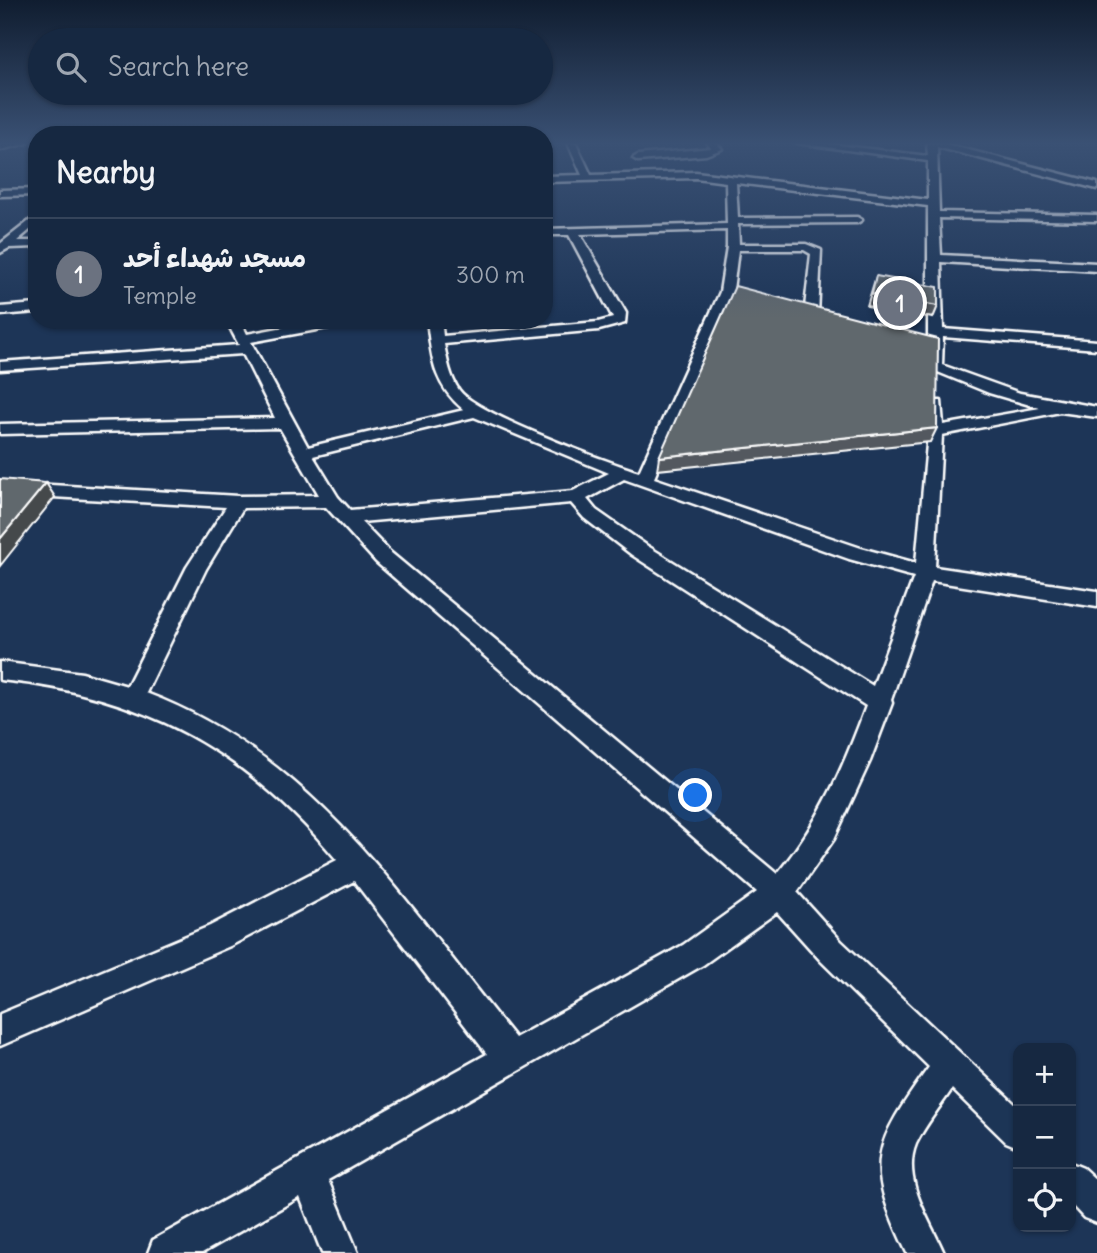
<!DOCTYPE html>
<html lang="en">
<head>
<meta charset="utf-8">
<style>
	body { margin:0; font-family:Delius,"Playpen Sans Arabic",sans-serif; background:#23344c; color:#f1f3f6 }
	.controls { position:absolute; right:21px; bottom:21px; display:grid; overflow:hidden; border-radius:14px; box-shadow:0 2px 5px #0004 }
	.controls button { width:63px; height:63px; display:grid; place-items:center; padding:0; border:0; border-bottom:2px solid #35445a; background:#162841; color:#f1f3f6; font:35px sans-serif }
	.you { position:absolute; left:696px; top:796px; width:24px; height:24px; margin:-18px; border:5px solid #fff; border-radius:50%; background:#1a73e8; box-shadow:0 0 0 10px #1a73e833 }
	.badge { display:grid; place-items:center; width:46px; height:46px; border-radius:50%; background:#ff9aa2; color:#fff; font-size:23px; font-weight:700 }
	.pin { position:absolute; translate:-50% -50%; border:4px solid #fff; box-shadow:0 2px 7px #0006 }
	.list { margin:0; padding:0; list-style:none }
	h2 { display:flex; justify-content:space-between; align-items:center; height:91px; margin:0; padding:0 28px; font-size:30px }
	h2 small { font-size:23px; font-weight:400; color:#9ea6b1 }
	.list li { display:grid; grid-template-columns:46px 1fr auto; gap:21px; align-items:center; box-sizing:border-box; height:112px; padding:0 28px; border-top:2px solid #35445a }
	.list b { display:block; font-size:26px; white-space:nowrap }
	.list p { margin:0; font-size:23px; white-space:nowrap; color:#9ea6b1 }
	.list em { font-size:23px; font-style:normal; color:#9ea6b1 }
	.icon { flex:none; width:38px; height:38px; fill:none; stroke:currentColor; stroke-width:2; stroke-linecap:round; stroke-linejoin:round }
	.map { position:relative; flex:none; width:1097px; height:1253px; overflow:hidden }
	.search { position:absolute; background:#162841; box-shadow:0 2px 5px #0004; left:28px; top:28px; width:525px; height:77px; display:flex; align-items:center; gap:18px; box-sizing:border-box; padding:0 24px; border-radius:38px; color:#9ea6b1; font-size:26px }
	.panel { position:absolute; background:#162841; box-shadow:0 2px 5px #0004; left:28px; top:126px; width:525px; height:203px; border-radius:28px }
	.map>svg:first-child { display:block }
</style>
</head>
<body>
<div class="map">
<svg width="1097" height="1253" viewBox="0 0 1097 1253">
	<rect width="100%" height="100%" fill="#1d3557"/>
	<filter id="ink" filterUnits="userSpaceOnUse"><feTurbulence type="fractalNoise" baseFrequency=".0143" numOctaves="2"/><feDisplacementMap in="SourceGraphic" scale="14" xChannelSelector="R" yChannelSelector="G"/><feConvolveMatrix kernelMatrix="1 2 1 2 8 2 1 2 1" color-interpolation-filters="sRGB"/></filter>
	<g filter="url(#ink)">
		<g fill="none" stroke-linecap="round" stroke-linejoin="round">
			<defs>
				<g id="minor">
					<polygon points="9,143 27,143 0,150 0,144"/>
					<path d="M 568,143 L 576,143 L 591,175 L 696,172 L 928,200 L 928,161 L 797,143 L 822,143 L 928,156 L 927,143 L 941,143 L 1097,183 L 1097,189 L 937,147 L 939,212 L 1097,215 L 1097,221 L 939,218 L 941,255 L 1097,263 L 1097,271 L 941,262 L 943,329 L 1097,341 L 1097,349 L 943,337 L 942,365 L 1020,393 L 1097,407 L 1097,417 L 1060,412 L 942,435 L 935,567 L 1097,591 L 1097,607 L 932,581 L 891,700 L 892,703 L 870,761 L 834,839 L 797,892 L 841,941 L 1018,1107 L 1018,1147 L 1006,1142 L 952,1089 C 940,1107 925,1125 916,1144 C 901,1180 931,1222 944,1253 L 907,1253 C 863,1161 873,1146 929,1067 L 821,961 L 777,912 L 703,965 L 328,1180 L 358,1253 L 322,1253 L 300,1197 L 202,1253 L 148,1253 L 153,1240 L 487,1054 L 354,881 L 230,946 L 0,1046 L 0,1014 L 210,926 L 337,860 C 245,750 143,694 0,680 L 0,662 L 82,673 L 127,686 L 187,567 L 226,507 L 0,494 L 0,482 L 238,496 L 319,495 L 280,428 L 0,434 L 0,424 L 275,418 L 243,354 L 0,370 L 0,362 L 239,345 L 226,320 L 240,320 L 247,334 L 295,325 L 292,320 L 306,320 L 307,323 L 355,320 L 349,324 L 251,342 L 308,447 L 464,410 C 432,383 432,358 427,320 L 441,320 L 443,336 L 598,322 L 613,318 L 569,235 L 544,235 L 544,229 L 727,224 L 726,182 L 696,178 L 544,182 L 544,176 L 582,175 ZM 736,183 L 928,206 L 928,368 L 989,393 L 1040,408 L 943,425 L 941,401 L 931,401 L 916,563 L 861,548 L 654,478 L 730,297 L 759,305 L 765,301 L 733,290 L 738,250 L 804,250 L 811,254 L 804,316 L 811,320 L 818,316 L 821,250 L 806,244 L 739,244 L 738,224 L 857,223 L 862,220 L 857,217 L 738,218 ZM 727,230 L 727,247 L 720,292 L 639,472 C 605,461 476,414 459,390 C 450,377 447,360 444,344 L 599,330 L 625,323 L 626,313 L 580,234 ZM 474,417 L 609,473 L 573,491 L 350,510 L 338,497 L 313,456 ZM 624,479 L 849,559 L 914,577 L 873,686 L 646,545 L 596,510 L 587,499 ZM 571,503 L 584,518 L 632,555 L 866,706 C 844,766 819,824 777,874 L 390,552 L 361,522 ZM 326,507 L 376,562 L 757,892 L 683,945 L 515,1038 C 405,903 316,757 146,693 L 206,569 L 243,508 Z"/>
					<polygon points="707,143 716,143 722,149 706,155 638,161 633,158 638,155 711,148"/>
					<polygon points="37,189 37,195 0,196 0,190"/>
					<polygon points="37,215 37,224 17,241 37,241 37,247 9,248 0,253 0,244"/>
					<polygon points="37,304 37,312 0,315 0,307"/>
					<polygon points="1071,1163 1083,1168 1097,1181 1097,1223 1084,1218 1071,1204"/>
				</g>
			</defs>
			<use href="#minor" stroke="#fff" stroke-width="5"/>
			<use href="#minor" fill="#1d3557" fill-rule="evenodd"/>
		</g>
		<g fill="#53595e" stroke="#fff" stroke-width="2">
			<polygon points="876,276 938,306 933,318 867,306"/>
			<polygon points="937,428 930,442 657,470 659,457"/>
		</g>
		<polygon fill="#44494c" stroke="#fff" stroke-width="2" points="46,483 55,497 0,566 0,539"/>
		<g fill="#61686d" stroke="#fff" stroke-width="2">
			<polygon points="876,276 938,287 938,306 872,294"/>
			<polygon points="735,286 938,339 937,428 659,457"/>
			<polygon points="0,479 46,483 0,539"/>
		</g>
	</g>
	<linearGradient id="sky" x2="0" y2="1"><stop stop-color="#101d30"/><stop offset="0.45" stop-color="#3a5174"/><stop offset="1" stop-color="#3a5174" stop-opacity="0"/></linearGradient>
	<rect width="1097" height="318" fill="url(#sky)"/>
</svg>
<div class="controls">
<button>+</button>
<button>−</button>
<button><svg class="icon" aria-label="locate" viewBox="0 0 24 24"><circle cx="12" cy="12" r="6"/><path d="M12 2v4M12 18v4M2 12h4M18 12h4"/></svg></button>
</div>
<div class="you"></div>
<div class="pin badge" style="left:900px;top:303px;background:#6b7280">1</div>
<div class="search"><svg class="icon" aria-label="search" viewBox="0 0 24 24"><circle cx="10" cy="10" r="6"/><path d="M15 15l6 6"/></svg>Search here</div>
<section class="panel">
<h2>Nearby<small></small></h2>
<ul class="list">
<li><span class="badge" style="background:#6b7280">1</span><div><b>مسجد شهداء أحد</b><p>Temple</p></div><em>300 m</em></li>
</ul>
</section>
</div>
</body>
</html>
